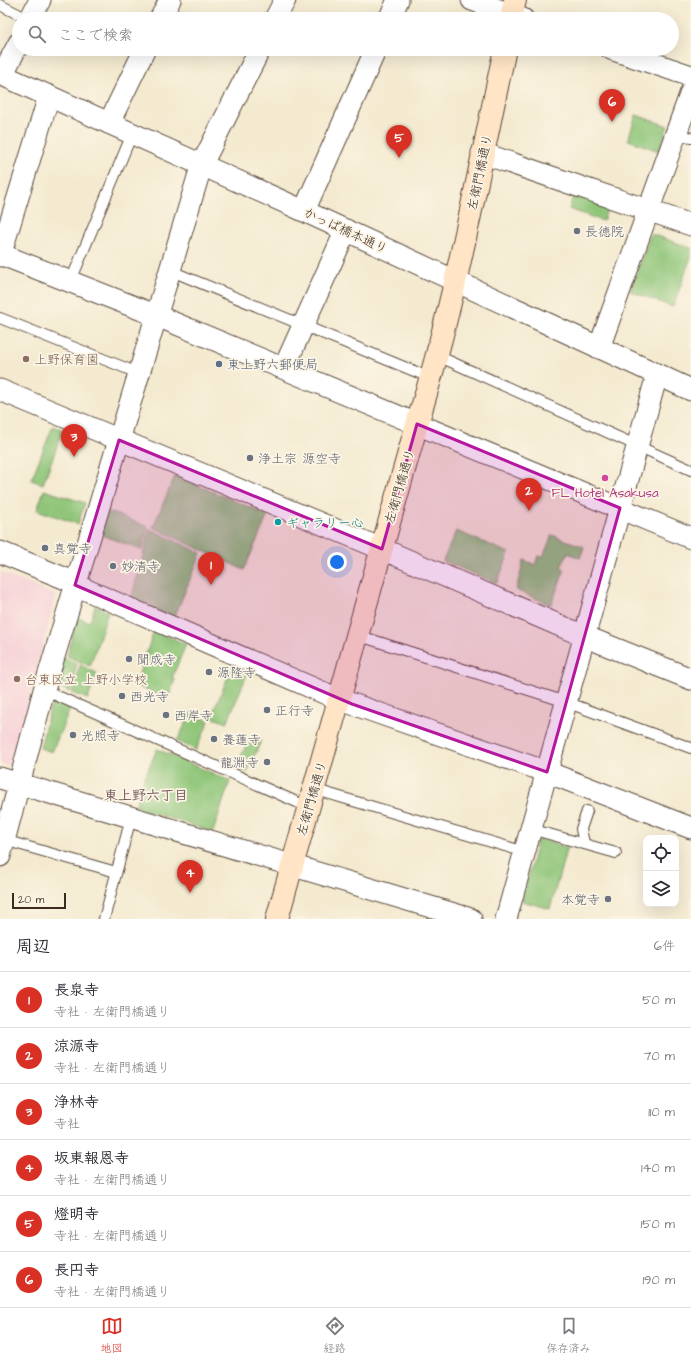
<!DOCTYPE html>
<html lang="ja">
<head>
<meta charset="utf-8">
<style>
	body { margin:0; font-family:"Architects Daughter","Klee One",sans-serif; background:#f2f2f3; color:#2b2b33 }
	.controls { position:absolute; right:12px; bottom:12px; display:grid; overflow:hidden; border-radius:8px; box-shadow:0 4px 16px #0002 }
	.controls button { width:36px; height:36px; display:grid; place-items:center; padding:0; border:0; border-bottom:1px solid #e1e1e2; background:#fff; color:#2b2b33; font:20px sans-serif }
	.scale { position:absolute; left:12px; bottom:10px; width:54px; box-sizing:border-box; padding-left:4px; border:2px solid #3b2a1e; border-top:0; font-size:11px; line-height:14px; white-space:nowrap; color:#3b2a1e; -webkit-text-stroke:3px #fcf5e5; paint-order:stroke }
	.you { position:absolute; left:337px; top:562px; width:14px; height:14px; margin:-10px; border:3px solid #fff; border-radius:50%; background:#1a73e8; box-shadow:0 0 0 6px #1a73e833 }
	.badge { display:grid; place-items:center; width:26px; height:26px; border-radius:50%; background:#d93025; color:#fff; font-size:13px; font-weight:700 }
	.pin { position:absolute; translate:-50% -33px; filter:drop-shadow(0 1px 2px #0008) }
	.pin::after { content:''; position:absolute; top:21px; width:14px; height:12px; background:inherit; clip-path:polygon(0 0,100% 0,50% 100%) }
	.list { margin:0; padding:0; list-style:none }
	h2 { display:flex; justify-content:space-between; align-items:center; height:52px; margin:0; padding:0 16px; font-size:17px }
	h2 small { font-size:13px; font-weight:400; color:#7c7c81 }
	.list li { display:grid; grid-template-columns:26px 1fr auto; gap:12px; align-items:center; box-sizing:border-box; height:56px; padding:0 16px; border-top:1px solid #e1e1e2 }
	.list b { display:block; font-size:15px; white-space:nowrap }
	.list p { margin:0; font-size:13px; white-space:nowrap; color:#7c7c81 }
	.list em { font-size:13px; font-style:normal; color:#7c7c81 }
	.icon { flex:none; width:22px; height:22px; fill:none; stroke:currentColor; stroke-width:2; stroke-linecap:round; stroke-linejoin:round }
	.map { position:relative; flex:none; width:691px; height:919px; overflow:hidden }
	.search { position:absolute; background:#fff; box-shadow:0 4px 16px #0002; left:12px; right:12px; top:12px; height:44px; display:flex; align-items:center; gap:10px; box-sizing:border-box; padding:0 14px; border-radius:22px; color:#7c7c81; font-size:15px }
	.sheet { height:388px; background:#fff }
	nav { display:flex; justify-content:space-around; align-items:center; box-sizing:border-box; height:56px; border-top:1px solid #e1e1e2; background:#fff; font-size:11px; color:#7c7c81 }
	nav a { display:grid; justify-items:center; gap:2px }
	nav .on { color:#d93025 }
	.map>svg:first-child { display:block }
</style>
</head>
<body>
<div class="map">
<svg width="691" height="919" viewBox="0 0 691 919">
	<rect width="100%" height="100%" fill="#fcf5e5"/>
	<filter id="ink" filterUnits="userSpaceOnUse"><feTurbulence type="fractalNoise" baseFrequency=".025" numOctaves="2"/><feDisplacementMap in="SourceGraphic" scale="8" xChannelSelector="R" yChannelSelector="G"/><feConvolveMatrix kernelMatrix="1 2 1 2 8 2 1 2 1" color-interpolation-filters="sRGB"/></filter>
	<filter id="wash" filterUnits="userSpaceOnUse"><feTurbulence type="fractalNoise" baseFrequency=".012" numOctaves="4" result="noise"/><feDisplacementMap in="SourceGraphic" scale="16" xChannelSelector="R" yChannelSelector="G"/><feGaussianBlur stdDeviation="0.9" result="paint"/><feColorMatrix in="noise" values="0 0 0 0 0 0 0 0 0 0 0 0 0 0 0 0 0 1.4 0 .05"/><feComposite in="paint" operator="in"/></filter>
	<g filter="url(#wash)">
		<rect width="100%" height="100%" fill="#f4ead0"/>
		<polygon fill="#f6cfd7" points="0,572 56,595 12,767 0,764"/>
		<g fill="#8ec578" stroke="#64784b">
			<polygon points="636,115 668,126 659,151 628,140"/>
			<polygon points="574,194 608,207 603,221 569,209"/>
			<polygon points="651,234 691,248 691,257 673,307 630,291"/>
			<polygon points="53,426 63,430 43,484 31,480"/>
			<polygon points="175,476 268,515 244,570 153,527"/>
			<polygon points="44,490 85,503 78,524 37,510"/>
			<polygon points="107,511 148,527 142,550 99,534"/>
			<polygon points="150,529 201,553 174,618 131,600"/>
			<polygon points="456,531 509,553 497,583 443,561"/>
			<polygon points="552,535 584,547 580,558 568,553 561,567 565,569 551,605 516,590 524,560 535,565 538,556 543,557"/>
			<polygon points="95,606 108,612 90,666 67,656 77,618 90,622"/>
			<polygon points="154,631 186,644 172,678 175,679 168,699 135,685"/>
			<polygon points="64,658 77,663 70,692 56,686"/>
			<polygon points="80,665 97,673 88,699 72,693"/>
			<polygon points="233,665 248,672 227,723 211,717"/>
			<polygon points="52,701 70,709 52,752 40,748"/>
			<polygon points="191,713 209,721 196,750 177,741"/>
			<polygon points="250,737 261,741 247,772 236,767"/>
			<polygon points="157,749 230,781 213,832 135,807 143,781"/>
			<polygon points="538,839 567,847 550,909 522,901"/>
		</g>
	</g>
	<g filter="url(#ink)">
		<g fill="none" stroke-linecap="round" stroke-linejoin="round">
			<defs>
				<g id="lane">
					<polyline points="0,5 28,19"/>
					<polyline points="677,133 691,138"/>
					<polyline points="169,270 431,378"/>
					<polyline points="70,283 132,134"/>
					<polyline points="0,318 138,373"/>
					<polyline points="438,356 691,470"/>
					<polyline points="357,635 566,702 691,748"/>
					<polyline points="44,690 308,807"/>
					<polyline points="313,789 525,852"/>
					<polyline points="531,829 616,853"/>
					<polyline points="4,840 116,872"/>
					<polyline points="584,843 581,829 587,811"/>
					<polyline points="104,919 131,818"/>
				</g>
				<g id="street">
					<polyline points="472,0 523,19"/>
					<polyline points="30,19 40,0"/>
					<polyline points="160,19 170,0"/>
					<polyline points="275,19 285,0"/>
					<polyline points="389,19 398,0"/>
					<polyline points="611,49 691,76"/>
					<polyline points="0,74 304,211 691,390"/>
					<polyline points="2,75 19,43"/>
					<polyline points="109,123 145,49"/>
					<polyline points="482,153 691,225"/>
					<polyline points="304,211 376,49"/>
					<polyline points="0,254 155,315 691,538"/>
					<polyline points="0,256 49,96"/>
					<polyline points="599,348 691,92"/>
					<polyline points="284,368 346,230"/>
					<polyline points="0,390 382,549 584,636 691,679"/>
					<polyline points="0,552 76,583"/>
					<polyline points="75,585 338,699 547,772 691,828"/>
					<polyline points="0,778 471,919"/>
					<polyline points="0,856 44,690 198,177 205,158 260,49"/>
					<polyline points="506,919 657,375"/>
				</g>
				<g id="secondary">
					<polyline points="511,19 515,0"/>
					<path d="M 277,919 L 417,424 C 455,301 478,175 505,49"/>
				</g>
			</defs>
			<use href="#lane" stroke="#574739" stroke-width="12"/>
			<use href="#street" stroke="#574739" stroke-width="23"/>
			<use href="#secondary" stroke="#574739" stroke-width="24"/>
			<use href="#lane" stroke="#fff" stroke-width="10"/>
			<use href="#street" stroke="#fff" stroke-width="21"/>
			<use href="#secondary" stroke="#ffe4c6" stroke-width="22"/>
		</g>
	</g>
	<path fill="#b5179e" fill-opacity="0.2" stroke="#b5179e" stroke-width="3" stroke-linejoin="round" d="M 417,424 L 620,508 L 547,772 L 352,704 L 75,585 L 119,440 L 382,549 Z"/>
	<g fill="#6b7280" stroke="#fcf5e5" stroke-width="1.5">
		<circle cx="577" cy="231" r="4"/>
		<circle cx="250" cy="458" r="4"/>
		<circle cx="45" cy="548" r="4"/>
		<circle cx="113" cy="566" r="4"/>
		<circle cx="129" cy="659" r="4"/>
		<circle cx="209" cy="672" r="4"/>
		<circle cx="122" cy="696" r="4"/>
		<circle cx="267" cy="710" r="4"/>
		<circle cx="166" cy="715" r="4"/>
		<circle cx="73" cy="735" r="4"/>
		<circle cx="214" cy="739" r="4"/>
		<circle cx="267" cy="762" r="4"/>
		<circle cx="608" cy="899" r="4"/>
	</g>
	<g fill="#8d6e63" stroke="#fcf5e5" stroke-width="1.5">
		<circle cx="26" cy="359" r="4"/>
		<circle cx="17" cy="679" r="4"/>
	</g>
	<circle fill="#5c6f8a" stroke="#fcf5e5" stroke-width="1.5" cx="219" cy="364" r="4"/>
	<circle fill="#d1479c" stroke="#fcf5e5" stroke-width="1.5" cx="605" cy="478" r="4"/>
	<circle fill="#0f9aa8" stroke="#fcf5e5" stroke-width="1.5" cx="278" cy="522" r="4"/>
	<g text-anchor="middle" stroke-width="3.5" stroke-linejoin="round" paint-order="stroke">
		<g font-size="13" fill="#3b2a1e" stroke="#fcf5e5">
			<text transform="translate(479 172) rotate(-78)" y="5">左衛門橋通り</text>
			<text transform="translate(346 230) rotate(25)" y="5">かっぱ橋本通り</text>
			<text transform="translate(399 486) rotate(-74)" y="5">左衛門橋通り</text>
			<text transform="translate(311 798) rotate(-74)" y="5">左衛門橋通り</text>
		</g>
		<g font-size="13" fill="#5b616d" stroke="#fcf5e5" text-anchor="start">
			<text x="585" y="236">長徳院</text>
			<text x="258" y="463">浄土宗 源空寺</text>
			<text x="53" y="553">真覚寺</text>
			<text x="121" y="571">妙清寺</text>
			<text x="137" y="664">聞成寺</text>
			<text x="217" y="677">源隆寺</text>
			<text x="130" y="701">西光寺</text>
			<text x="275" y="715">正行寺</text>
			<text x="174" y="720">西岸寺</text>
			<text x="81" y="740">光照寺</text>
			<text x="222" y="744">養蓮寺</text>
			<text x="259" y="767" text-anchor="end">龍淵寺</text>
			<text x="600" y="904" text-anchor="end">本覚寺</text>
		</g>
		<g font-size="13" fill="#785e54" stroke="#fcf5e5" text-anchor="start">
			<text x="34" y="364">上野保育園</text>
			<text x="25" y="684">台東区立 上野小学校</text>
		</g>
		<g font-size="13" fill="#4e5e75" stroke="#fcf5e5" text-anchor="start">
			<text x="227" y="369">東上野六郵便局</text>
		</g>
		<g font-size="13" fill="#b23c85" stroke="#fcf5e5">
			<text x="605" y="497">FL Hotel Asakusa</text>
		</g>
		<g font-size="13" fill="#0d838f" stroke="#fcf5e5" text-anchor="start">
			<text x="286" y="527">ギャラリー心</text>
		</g>
		<g font-size="14" font-weight="bold" fill="#76595a" stroke="#fcf5e5">
			<text x="146" y="800">東上野六丁目</text>
		</g>
	</g>
</svg>
<div class="controls">
<button><svg class="icon" aria-label="locate" viewBox="0 0 24 24"><circle cx="12" cy="12" r="6"/><path d="M12 2v4M12 18v4M2 12h4M18 12h4"/></svg></button>
<button><svg class="icon" aria-label="layers" viewBox="0 0 24 24"><path d="M12 4l9 5-9 5-9-5zM3 14l9 5 9-5"/></svg></button>
</div>
<div class="scale">20 m</div>
<div class="you"></div>
<div class="pin badge" style="left:211px;top:585px">1</div>
<div class="pin badge" style="left:529px;top:511px">2</div>
<div class="pin badge" style="left:74px;top:457px">3</div>
<div class="pin badge" style="left:190px;top:893px">4</div>
<div class="pin badge" style="left:399px;top:158px">5</div>
<div class="pin badge" style="left:612px;top:122px">6</div>
<div class="search"><svg class="icon" aria-label="search" viewBox="0 0 24 24"><circle cx="10" cy="10" r="6"/><path d="M15 15l6 6"/></svg>ここで検索</div>
</div>
<section class="sheet">
<h2>周辺<small>6件</small></h2>
<ul class="list">
<li><span class="badge">1</span><div><b>長泉寺</b><p>寺社 · 左衛門橋通り</p></div><em>50 m</em></li>
<li><span class="badge">2</span><div><b>涼源寺</b><p>寺社 · 左衛門橋通り</p></div><em>70 m</em></li>
<li><span class="badge">3</span><div><b>浄林寺</b><p>寺社</p></div><em>110 m</em></li>
<li><span class="badge">4</span><div><b>坂東報恩寺</b><p>寺社 · 左衛門橋通り</p></div><em>140 m</em></li>
<li><span class="badge">5</span><div><b>燈明寺</b><p>寺社 · 左衛門橋通り</p></div><em>150 m</em></li>
<li><span class="badge">6</span><div><b>長円寺</b><p>寺社 · 左衛門橋通り</p></div><em>190 m</em></li>
</ul>
</section>
<nav>
<a class="on"><svg class="icon" aria-label="map" viewBox="0 0 24 24"><path d="M3 6l6-2 6 2 6-2v14l-6 2-6-2-6 2zM9 4v14M15 6v14"/></svg>地図</a>
<a><svg class="icon" aria-label="directions" viewBox="0 0 24 24"><path d="M12 3l9 9-9 9-9-9zM9 14v-3h6M13 9l2 2-2 2"/></svg>経路</a>
<a><svg class="icon" aria-label="saved" viewBox="0 0 24 24"><path d="M7 4h10v16l-5-4-5 4z"/></svg>保存済み</a>
</nav>
</body>
</html>
